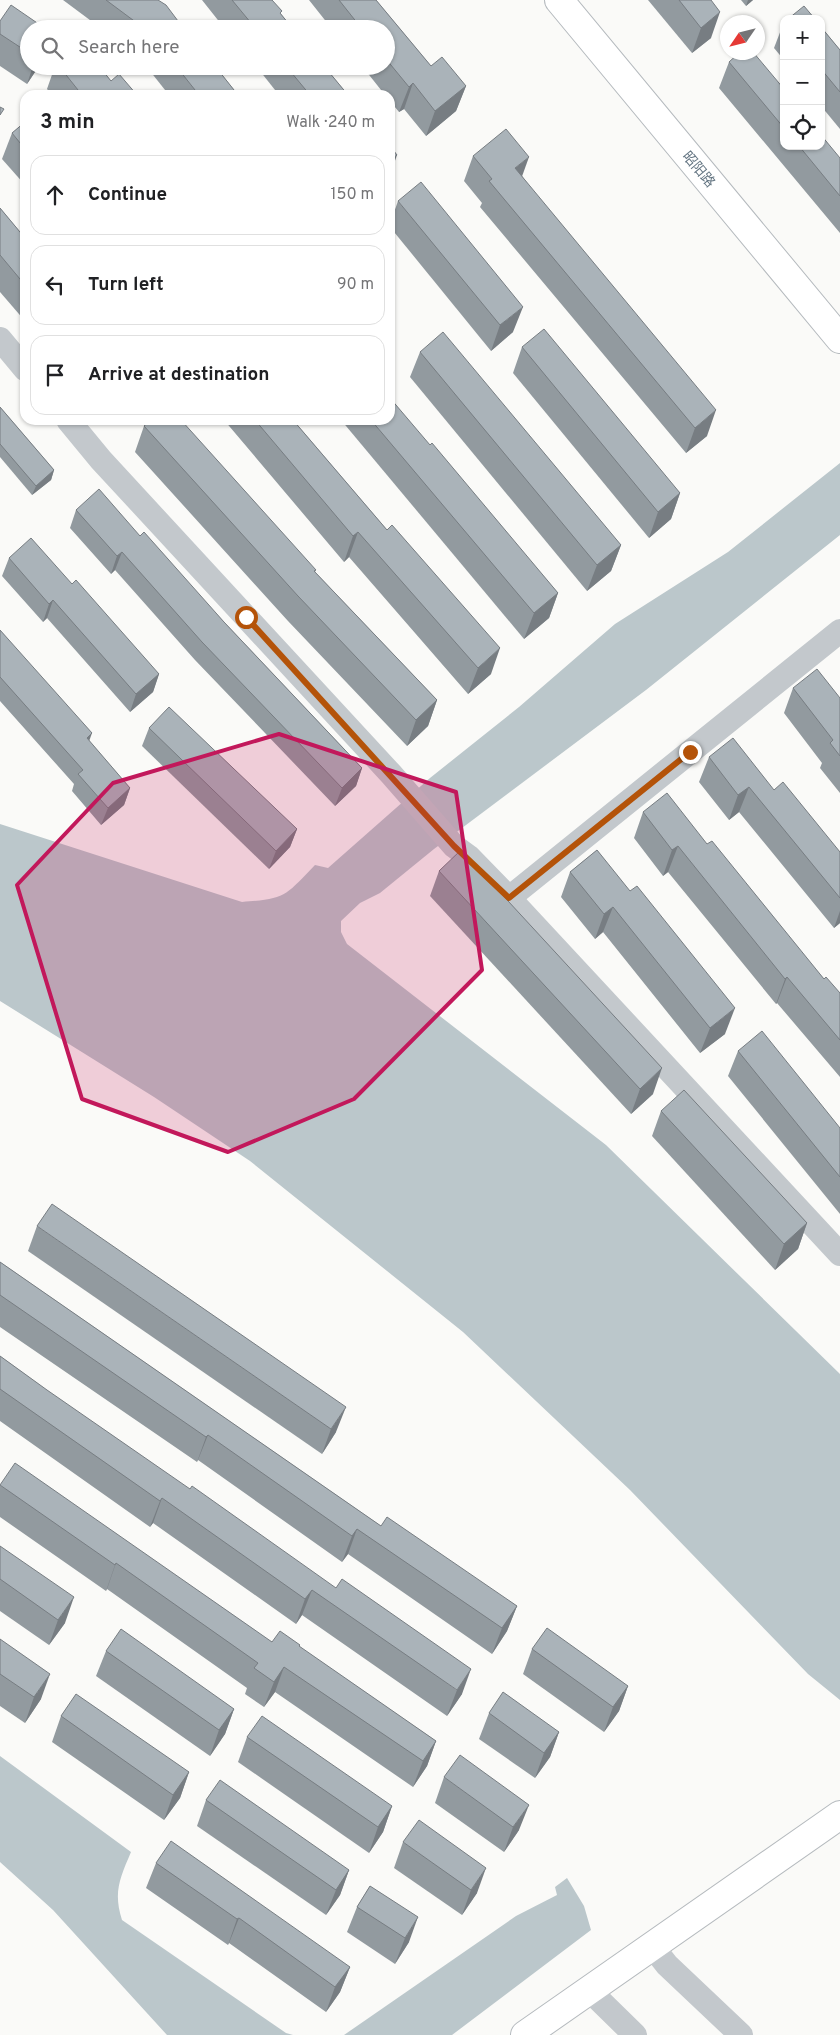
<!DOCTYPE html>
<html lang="en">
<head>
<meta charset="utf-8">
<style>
	body { margin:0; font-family:Overpass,"Noto Sans SC",sans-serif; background:#f6f6f6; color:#202124 }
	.controls { position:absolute; right:15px; top:15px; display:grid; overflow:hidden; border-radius:10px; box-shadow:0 1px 4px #0004 }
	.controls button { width:45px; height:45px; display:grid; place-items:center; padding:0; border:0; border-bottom:1px solid #e0e0e0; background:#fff; color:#202124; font:25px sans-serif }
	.compass { position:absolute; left:720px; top:15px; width:45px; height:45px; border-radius:50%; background:#fff; box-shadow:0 1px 4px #0004; rotate:235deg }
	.stop { position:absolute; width:15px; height:15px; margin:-11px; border:4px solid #b45309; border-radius:50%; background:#fff }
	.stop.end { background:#b45309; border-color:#fff; box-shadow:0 1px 5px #0008 }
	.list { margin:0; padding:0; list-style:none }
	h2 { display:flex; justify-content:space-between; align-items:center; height:65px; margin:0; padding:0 20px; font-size:21px }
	h2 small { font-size:16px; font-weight:400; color:#757577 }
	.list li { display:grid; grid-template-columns:32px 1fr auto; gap:15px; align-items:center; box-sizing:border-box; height:80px; margin:0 10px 10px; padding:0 10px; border:1px solid #e0e0e0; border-radius:15px }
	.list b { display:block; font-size:19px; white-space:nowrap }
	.list em { font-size:16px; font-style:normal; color:#757577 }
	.icon { flex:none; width:28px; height:28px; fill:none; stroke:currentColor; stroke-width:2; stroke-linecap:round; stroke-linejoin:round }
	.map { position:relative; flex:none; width:840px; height:2035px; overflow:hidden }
	.search { position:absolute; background:#fff; box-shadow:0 1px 4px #0004; left:20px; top:20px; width:375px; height:55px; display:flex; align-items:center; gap:12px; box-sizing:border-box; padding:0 18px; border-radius:28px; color:#757577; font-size:19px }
	.panel { position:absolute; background:#fff; box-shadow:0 1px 4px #0004; left:20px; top:90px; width:375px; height:335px; border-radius:15px }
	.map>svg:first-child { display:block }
</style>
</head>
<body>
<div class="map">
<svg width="840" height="2035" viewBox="0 0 840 2035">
	<rect width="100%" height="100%" fill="#fafaf8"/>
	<g fill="#bbc7cb">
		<path d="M 840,463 L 840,535 L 646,690 L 434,849 L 380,893 L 360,903 L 341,921 L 341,932 L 347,944 L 606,1145 L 840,1374 L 840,1700 L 808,1674 L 630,1490 L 463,1332 L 250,1161 L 154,1097 L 0,1001 L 0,824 L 242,902 C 286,899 285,896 315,865 L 328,868 L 430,778 L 519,707 L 615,624 L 728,552 Z"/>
		<path d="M 0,1756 L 131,1852 C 120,1878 113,1892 122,1920 L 286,2033 L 293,2035 L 167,2035 L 53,1910 L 0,1862 Z"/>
		<polygon points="567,1878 584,1906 591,1930 452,2035 344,2035 516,1916 557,1895 555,1887"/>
	</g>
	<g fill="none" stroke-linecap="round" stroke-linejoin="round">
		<defs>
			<g id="major">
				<polyline points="559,0 840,339"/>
				<polyline points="525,2035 840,1815"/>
			</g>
		</defs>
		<use href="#major" stroke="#b5babe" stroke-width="30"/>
		<g stroke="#c3c8cc" stroke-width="24">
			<polyline points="0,339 25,369"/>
			<polyline points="68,420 101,460 391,774 454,846 469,857 509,898 840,1254"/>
			<polyline points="509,898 840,631"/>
			<polyline points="652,1946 667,1965 741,2035"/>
			<polyline points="589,1990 635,2035"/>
		</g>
		<use href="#major" stroke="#fff" stroke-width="28"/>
	</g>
	<g fill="#929a9f">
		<polygon points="63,0 158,0 184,29 102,29"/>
		<polygon points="202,0 272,0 281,14 293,29 225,29"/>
		<polygon points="309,0 376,0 431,66 466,86 456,111 426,136 404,109 399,112 390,101 390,95 385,95 362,66 386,66 386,29 332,29"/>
		<polygon points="648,0 711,0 711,38 692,53"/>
		<polygon points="741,0 753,0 746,6"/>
		<polygon points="0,21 29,29 29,66 39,66 27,84 0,66"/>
		<polygon points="784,22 784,60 774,48"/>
		<polygon points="821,27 840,50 840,129 821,106"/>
		<polygon points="729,62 784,89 784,146 821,146 840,158 840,233 719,88"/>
		<polygon points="55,66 99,66 111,81 137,95 52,95 47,89"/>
		<polygon points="146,66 215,66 238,95 169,95"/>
		<polygon points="256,66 324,66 348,95 279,95"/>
		<polygon points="25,122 25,185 2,159 12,133"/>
		<polygon points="473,156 522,176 707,436 686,453 480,207 482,203 464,181"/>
		<polygon points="398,201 513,332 491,351 390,227 390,224"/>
		<polygon points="0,208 25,238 25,321 0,292"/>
		<polygon points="522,347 680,493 671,519 649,538 513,373"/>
		<polygon points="420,352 621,545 611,571 587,591 410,377"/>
		<polygon points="0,407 54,470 51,480 32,495 0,457"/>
		<polygon points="108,420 117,420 112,424"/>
		<polygon points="224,420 293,420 387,530 491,674 468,694 349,557 344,562"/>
		<polygon points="341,420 390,420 430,445 558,593 549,618 524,639"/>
		<polygon points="144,426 316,570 315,572 437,700 428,726 407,746 288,621 135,452"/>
		<polygon points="76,510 140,536 224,622 362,768 356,786 335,806 195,660 115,570 111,574 70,528"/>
		<polygon points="9,558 159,674 153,692 130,712 47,618 43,622 2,576"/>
		<polygon points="0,630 89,741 130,788 124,805 101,825 72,791 74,784 0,701"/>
		<polygon points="793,688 840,698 840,793 820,768 822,763 784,713"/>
		<polygon points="149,728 297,829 290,847 269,869 142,746"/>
		<polygon points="709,757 774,790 840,852 840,923 834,928 739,812 729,820 699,782"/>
		<polygon points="643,812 707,844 824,979 840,993 840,1077 777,1003 776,1004 668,872 663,876 634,838"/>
		<polygon points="597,850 725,1034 700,1053 603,932 595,939 561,897 570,872"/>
		<polygon points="439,871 653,1094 631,1114 430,896"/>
		<polygon points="738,1051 840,1128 840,1214 728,1076"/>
		<polygon points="661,1111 807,1223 798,1249 775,1270 652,1136"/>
		<polygon points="37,1226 336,1432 322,1454 28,1251"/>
		<polygon points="0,1262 381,1526 517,1606 507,1631 492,1654 348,1554 342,1562 198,1460 197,1462 0,1327"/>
		<polygon points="0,1356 462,1694 447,1716 302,1615 296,1624 153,1523 150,1527 0,1421"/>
		<polygon points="0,1485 272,1642 300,1645 299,1647 436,1741 427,1766 413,1787 275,1692 264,1707 245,1694 247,1688 107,1589 106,1591 0,1517"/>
		<polygon points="0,1546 65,1623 49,1645 0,1611"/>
		<polygon points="0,1639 41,1699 25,1723 0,1706"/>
		<polygon points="532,1649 628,1686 619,1711 604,1732 523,1674"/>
		<polygon points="106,1651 234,1709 225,1734 210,1756 96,1676"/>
		<polygon points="489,1713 559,1732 550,1757 535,1778 479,1739"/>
		<polygon points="61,1716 189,1772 180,1798 164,1820 52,1742"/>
		<polygon points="247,1737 392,1806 383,1832 369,1853 238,1762"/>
		<polygon points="444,1777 519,1830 504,1852 435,1803"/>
		<polygon points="206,1800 349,1870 340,1895 326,1915 197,1826"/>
		<polygon points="403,1842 477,1893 462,1915 394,1868"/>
		<polygon points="156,1863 350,1967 340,1992 326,2012 229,1943 228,1945 146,1888"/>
		<polygon points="370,1886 409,1942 395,1964 347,1932 357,1907"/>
	</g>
	<g fill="#777d82">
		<polygon points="748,0 753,0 746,6"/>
		<polygon points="720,12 711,38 692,53 701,28"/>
		<polygon points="33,66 39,66 27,84"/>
		<polygon points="413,83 404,109 399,112 409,87"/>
		<polygon points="466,86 456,111 426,136 435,111"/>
		<polygon points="397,155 390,175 390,161"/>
		<polygon points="529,157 520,182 515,168"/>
		<polygon points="523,307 513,332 491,351 500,325"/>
		<polygon points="716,410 707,436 686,453 695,428"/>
		<polygon points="54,470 51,480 32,495 36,486"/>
		<polygon points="680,493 671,519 649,538 658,512"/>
		<polygon points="358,532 349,557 344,562 353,536"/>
		<polygon points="621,545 611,571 587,591 597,565"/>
		<polygon points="122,552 115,570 111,574 117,556"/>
		<polygon points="558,593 549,618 524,639 534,613"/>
		<polygon points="53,600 47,618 43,622 49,604"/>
		<polygon points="500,648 491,674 468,694 478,668"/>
		<polygon points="159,674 153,692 130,712 136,694"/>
		<polygon points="437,700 428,726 407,746 416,720"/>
		<polygon points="92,733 86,750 87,738"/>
		<polygon points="362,768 356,786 335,806 342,788"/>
		<polygon points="749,787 739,812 729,820 738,795"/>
		<polygon points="130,788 124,805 101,825 108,808"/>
		<polygon points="297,829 290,847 269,869 276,851"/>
		<polygon points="678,846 668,872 663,876 672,850"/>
		<polygon points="613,907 603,932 595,939 604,914"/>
		<polygon points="840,911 840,923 834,928"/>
		<polygon points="787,977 777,1003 776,1004 785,979"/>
		<polygon points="735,1008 725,1034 700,1053 710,1028"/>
		<polygon points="662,1068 653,1094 631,1114 640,1089"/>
		<polygon points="807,1223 798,1249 775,1270 784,1244"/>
		<polygon points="346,1407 336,1432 322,1454 331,1429"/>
		<polygon points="208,1435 198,1460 197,1462 206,1437"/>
		<polygon points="162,1498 153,1523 150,1527 160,1501"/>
		<polygon points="357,1529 348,1554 342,1562 352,1536"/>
		<polygon points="116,1563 107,1589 106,1591 115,1565"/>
		<polygon points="312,1590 302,1615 296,1624 305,1599"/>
		<polygon points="74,1597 65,1623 49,1645 58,1620"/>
		<polygon points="517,1606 507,1631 492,1654 502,1628"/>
		<polygon points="284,1667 275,1692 264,1707 274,1682"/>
		<polygon points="471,1669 462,1694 447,1716 457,1690"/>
		<polygon points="50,1674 41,1699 25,1723 34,1697"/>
		<polygon points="628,1686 619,1711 604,1732 613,1707"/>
		<polygon points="234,1709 225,1734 210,1756 219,1730"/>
		<polygon points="559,1732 550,1757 535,1778 544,1753"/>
		<polygon points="436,1741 427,1766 413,1787 423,1761"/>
		<polygon points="189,1772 180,1798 164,1820 173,1795"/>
		<polygon points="529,1805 519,1830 504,1852 513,1827"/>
		<polygon points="392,1806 383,1832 369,1853 378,1827"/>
		<polygon points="486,1868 477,1893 462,1915 471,1890"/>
		<polygon points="349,1870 340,1895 326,1915 336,1890"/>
		<polygon points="418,1917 409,1942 395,1964 405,1938"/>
		<polygon points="239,1918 229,1943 228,1945 237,1919"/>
		<polygon points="350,1967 340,1992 326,2012 335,1987"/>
	</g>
	<g fill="#aab3b9" stroke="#777d82">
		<polygon points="106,0 158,0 166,5 184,29 145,29"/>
		<polygon points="232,0 272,0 282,11 280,13 293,29 256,29"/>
		<polygon points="339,0 376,0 431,66 442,57 466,86 435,111 413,83 409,87 386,59 386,29 362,29"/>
		<polygon points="679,0 711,0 720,12 701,28"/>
		<polygon points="11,5 46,29 29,29 29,53 0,34 0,21"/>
		<polygon points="804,6 815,19 788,19"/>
		<polygon points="821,27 840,50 840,92 821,69"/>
		<polygon points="740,52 753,52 784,89 784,128 729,62"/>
		<polygon points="59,66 99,66 111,81 119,74 137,95 98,95 97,94 95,95 82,95"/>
		<polygon points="176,66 215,66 238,95 199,95"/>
		<polygon points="286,66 324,66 348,95 310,95"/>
		<polygon points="255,90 259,95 250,95"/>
		<polygon points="0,107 4,109 0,115"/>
		<polygon points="25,122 25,149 12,133"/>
		<polygon points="506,129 529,157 515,168 716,410 695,428 489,181 492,179 473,156"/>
		<polygon points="821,135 840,158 840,196 799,146 821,146"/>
		<polygon points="390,146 397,155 390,161"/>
		<polygon points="421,182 523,307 500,325 398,201"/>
		<polygon points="0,208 25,238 25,285 0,255"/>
		<polygon points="544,329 680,493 658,512 522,347"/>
		<polygon points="443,332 621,545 597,565 420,352"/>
		<polygon points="390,398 430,445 432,443 558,593 534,613 371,420 390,420"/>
		<polygon points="0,407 54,470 36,486 0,444"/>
		<polygon points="151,420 181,420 316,570 314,571 437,700 416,720 298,596 144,426"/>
		<polygon points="255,420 293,420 387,530 392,525 500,648 478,668 358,532 353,536"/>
		<polygon points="99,489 140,536 144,532 224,622 362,768 342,788 202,642 122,552 117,556 76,510"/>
		<polygon points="31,538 72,584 76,580 159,674 136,694 53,600 49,604 9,558"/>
		<polygon points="0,630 92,733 87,738 130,788 108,808 78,774 83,770 0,677"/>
		<polygon points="817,669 840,698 840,756 830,743 833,740 793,688"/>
		<polygon points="169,707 297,829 276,851 149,728"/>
		<polygon points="733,738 774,790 783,782 840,852 840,898 749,787 738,795 709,757"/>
		<polygon points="667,793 707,844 712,841 824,979 826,977 840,993 840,1040 787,977 785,979 678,846 672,850 643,812"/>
		<polygon points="461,850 662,1068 640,1089 439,871"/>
		<polygon points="597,850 630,891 637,886 735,1008 710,1028 613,907 604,914 570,872"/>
		<polygon points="762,1031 840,1128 840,1177 738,1051"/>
		<polygon points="684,1090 807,1223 784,1244 661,1111"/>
		<polygon points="52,1204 346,1407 331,1429 37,1226"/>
		<polygon points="0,1262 381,1526 387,1517 517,1606 502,1628 357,1529 352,1536 208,1435 206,1437 0,1295"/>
		<polygon points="0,1356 47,1390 190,1489 192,1486 336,1588 342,1579 471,1669 457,1690 312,1590 305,1599 162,1498 160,1501 0,1389"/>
		<polygon points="15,1463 272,1642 280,1631 300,1645 299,1646 436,1741 423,1761 284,1667 274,1682 254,1668 258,1663 116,1563 115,1565 0,1485"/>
		<polygon points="0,1546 74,1597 58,1620 0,1579"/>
		<polygon points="547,1628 628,1686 613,1707 532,1649"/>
		<polygon points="121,1629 234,1709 219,1730 106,1651"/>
		<polygon points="0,1639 50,1674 34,1697 0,1674"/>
		<polygon points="503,1692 559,1732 544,1753 489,1713"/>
		<polygon points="76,1694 189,1772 173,1795 61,1716"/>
		<polygon points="262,1716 392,1806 378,1827 247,1737"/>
		<polygon points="460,1755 529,1805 513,1827 444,1777"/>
		<polygon points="220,1780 349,1870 336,1890 206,1800"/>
		<polygon points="419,1820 486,1868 471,1890 403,1842"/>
		<polygon points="171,1841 350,1967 335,1987 239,1918 237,1919 156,1863"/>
		<polygon points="370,1886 418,1917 405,1938 357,1907"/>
	</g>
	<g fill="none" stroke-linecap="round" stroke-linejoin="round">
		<polyline stroke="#b45309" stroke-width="6" points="246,617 454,846 509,898 690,752"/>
	</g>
	<path fill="#c2185b" fill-opacity="0.2" stroke="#c2185b" stroke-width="4" stroke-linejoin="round" d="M 279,734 L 456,792 L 482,970 L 354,1099 L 228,1152 L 82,1099 L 17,885 L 113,783 Z"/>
	<g text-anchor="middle" stroke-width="5" stroke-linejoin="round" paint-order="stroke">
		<g font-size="14" fill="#657683" stroke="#fff">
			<text transform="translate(699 169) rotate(50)" y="5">昭阳路</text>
		</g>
	</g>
</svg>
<div class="controls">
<button>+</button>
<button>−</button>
<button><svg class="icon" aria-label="locate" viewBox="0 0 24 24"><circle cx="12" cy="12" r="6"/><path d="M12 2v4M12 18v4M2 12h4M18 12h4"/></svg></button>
</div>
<svg class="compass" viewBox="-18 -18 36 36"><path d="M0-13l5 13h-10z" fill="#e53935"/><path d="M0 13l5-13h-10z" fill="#757577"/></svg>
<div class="stop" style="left:246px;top:617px"></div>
<div class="stop end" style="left:690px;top:752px"></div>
<div class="search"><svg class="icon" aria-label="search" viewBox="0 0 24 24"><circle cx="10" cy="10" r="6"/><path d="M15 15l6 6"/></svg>Search here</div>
<section class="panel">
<h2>3 min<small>Walk · 240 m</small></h2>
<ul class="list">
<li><svg class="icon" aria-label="ahead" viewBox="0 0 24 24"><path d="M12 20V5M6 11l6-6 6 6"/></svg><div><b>Continue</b></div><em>150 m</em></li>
<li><svg class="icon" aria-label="left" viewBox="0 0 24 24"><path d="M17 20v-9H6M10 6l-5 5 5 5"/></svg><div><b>Turn left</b></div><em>90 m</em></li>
<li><svg class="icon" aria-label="arrive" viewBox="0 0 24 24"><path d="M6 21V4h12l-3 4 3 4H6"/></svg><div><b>Arrive at destination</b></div></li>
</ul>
</section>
</div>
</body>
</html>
